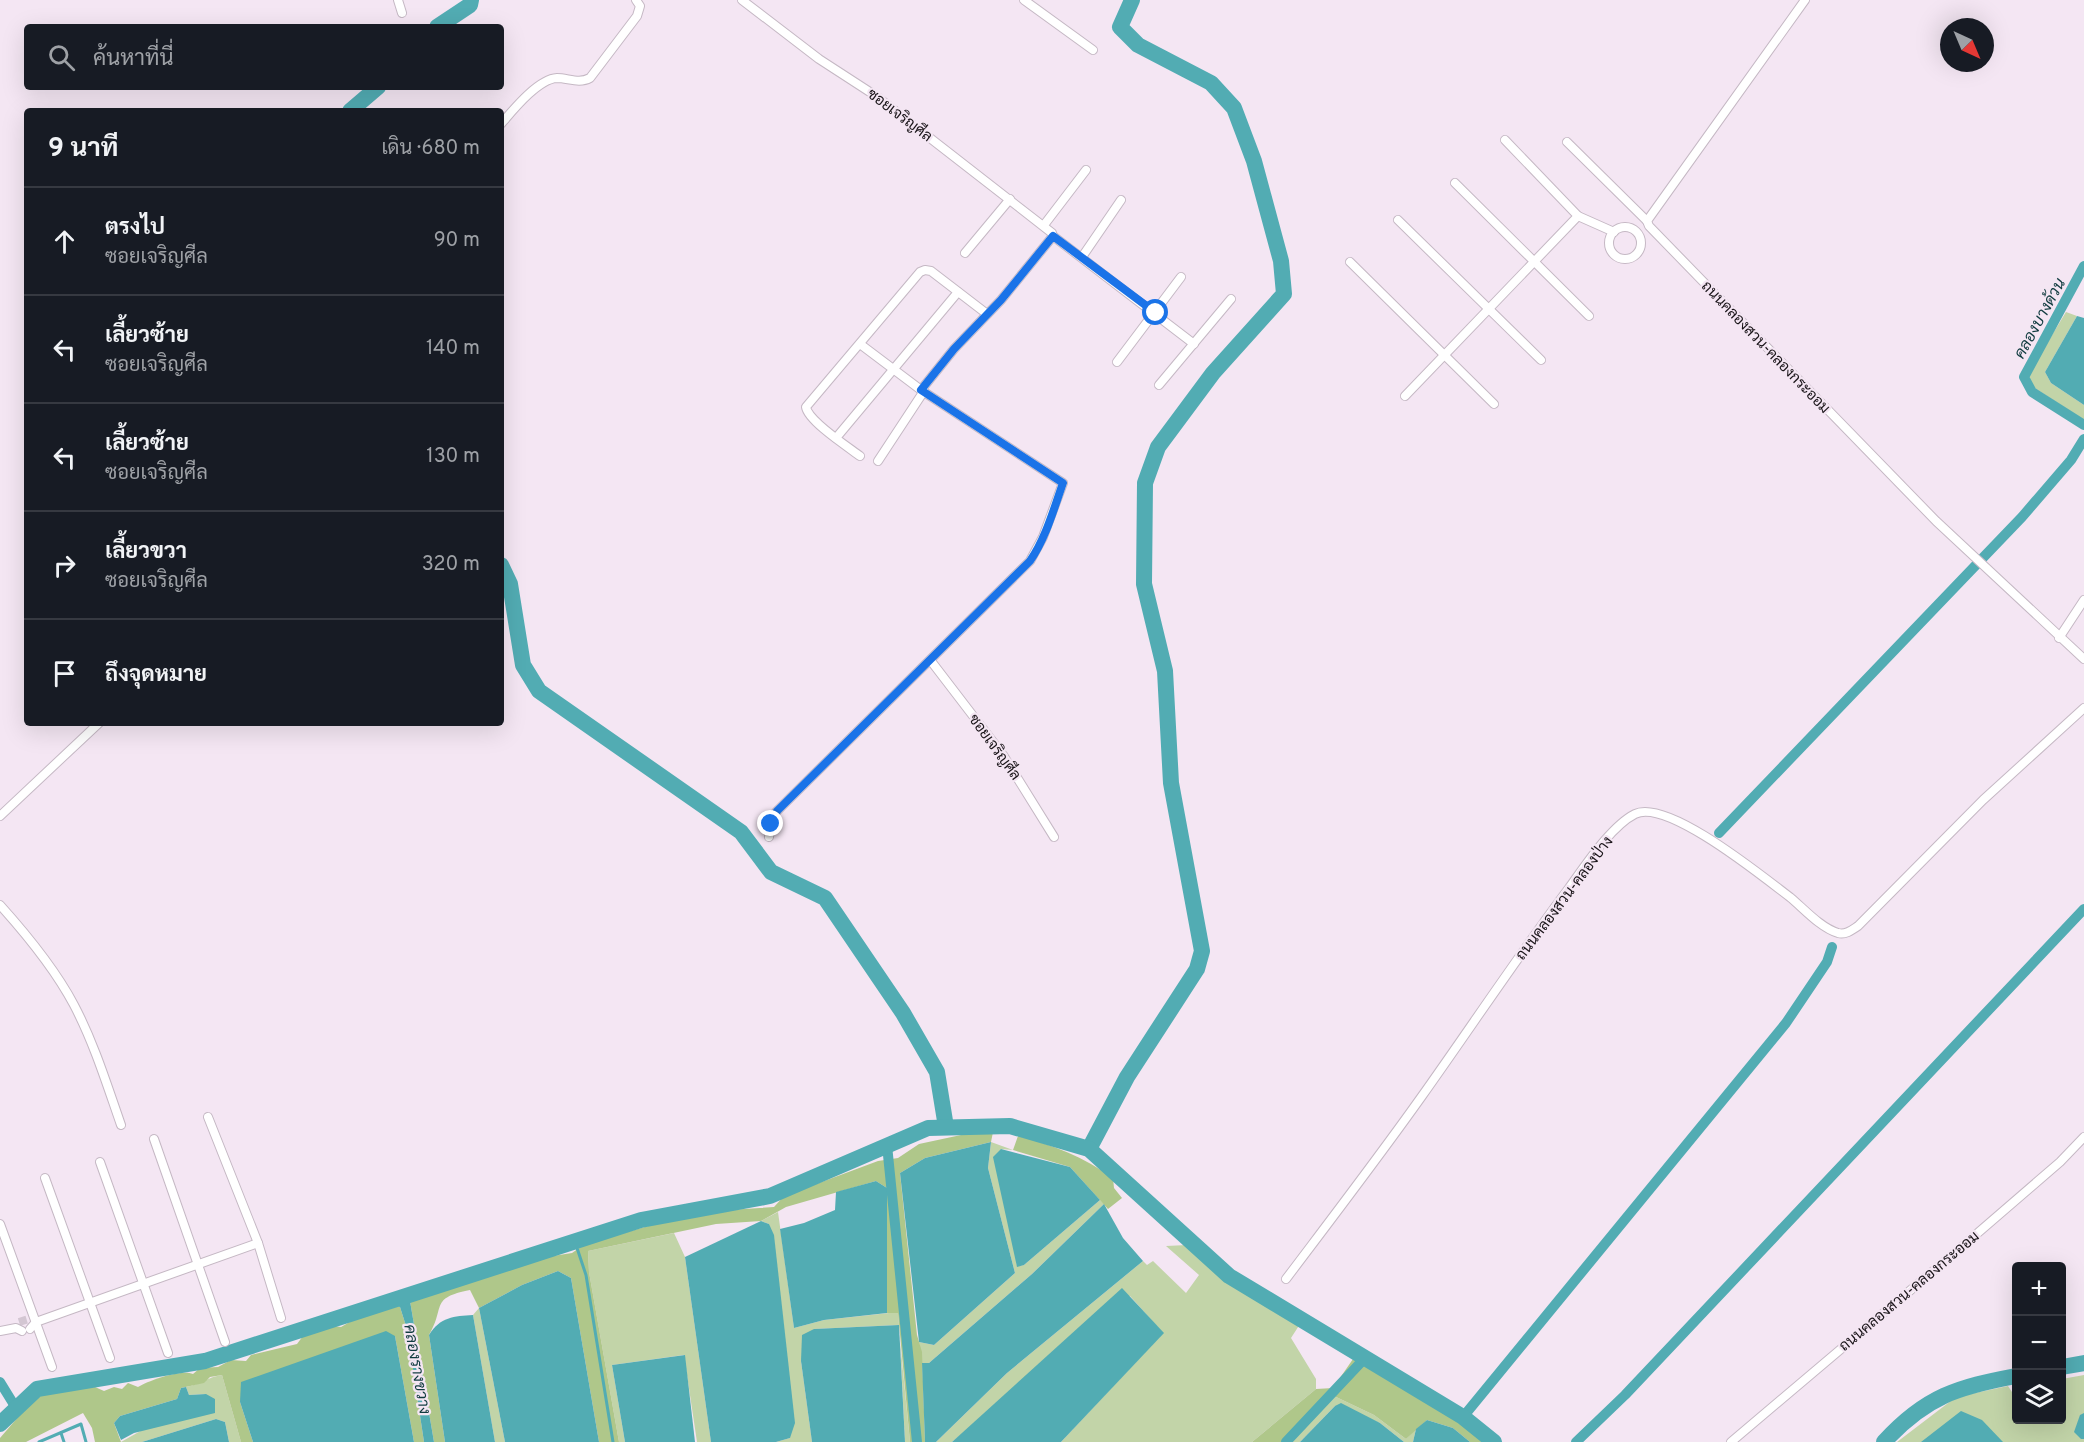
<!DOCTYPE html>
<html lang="th">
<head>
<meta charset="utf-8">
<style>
	body { margin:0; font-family:Overpass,Sarabun,sans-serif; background:#242831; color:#f1f3f6 }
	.controls { position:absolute; right:18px; bottom:18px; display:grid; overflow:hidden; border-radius:6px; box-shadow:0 6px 24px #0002 }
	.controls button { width:54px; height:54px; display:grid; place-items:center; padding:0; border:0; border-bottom:2px solid #363941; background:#171b24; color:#f1f3f6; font:30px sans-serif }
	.compass { position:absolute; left:1940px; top:18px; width:54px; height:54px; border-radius:50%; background:#171b24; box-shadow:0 6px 24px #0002; rotate:136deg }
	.stop { position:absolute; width:18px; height:18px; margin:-14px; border:4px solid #1a73e8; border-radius:50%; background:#fff }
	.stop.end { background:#1a73e8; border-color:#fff; box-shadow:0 2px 6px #0008 }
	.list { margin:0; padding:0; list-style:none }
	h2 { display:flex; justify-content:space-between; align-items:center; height:78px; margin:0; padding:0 24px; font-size:26px }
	h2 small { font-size:20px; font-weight:400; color:#9ea1a6 }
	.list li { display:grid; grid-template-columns:39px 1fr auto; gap:18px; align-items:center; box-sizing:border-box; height:108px; padding:0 24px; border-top:2px solid #363941 }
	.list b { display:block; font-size:22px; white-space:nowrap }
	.list p { margin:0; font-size:20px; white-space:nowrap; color:#9ea1a6 }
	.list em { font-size:20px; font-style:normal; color:#9ea1a6 }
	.icon { flex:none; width:33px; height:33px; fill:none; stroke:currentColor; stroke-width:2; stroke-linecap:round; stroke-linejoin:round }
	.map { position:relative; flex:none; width:2084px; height:1442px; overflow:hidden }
	.search { position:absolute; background:#171b24; box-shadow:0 6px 24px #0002; left:24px; top:24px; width:480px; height:66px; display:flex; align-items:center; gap:15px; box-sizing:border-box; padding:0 21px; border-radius:6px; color:#9ea1a6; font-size:22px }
	.panel { position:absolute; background:#171b24; box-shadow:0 6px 24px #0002; left:24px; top:108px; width:480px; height:618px; border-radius:6px }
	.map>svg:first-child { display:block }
</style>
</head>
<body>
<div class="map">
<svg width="2084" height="1442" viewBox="0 0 2084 1442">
	<rect width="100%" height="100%" fill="#f4e6f3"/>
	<g fill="#c2d4a8">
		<polygon points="2066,312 2077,316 2045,372 2051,383 2084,405 2084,420 2030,385 2029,373"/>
		<polygon points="991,1142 1013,1150 1001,1149 1017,1266 1024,1265 1100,1200 1104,1204 1032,1274 929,1363 922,1363 919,1342 934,1345 1015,1273 988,1168"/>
		<polygon points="778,1212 794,1328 824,1320 898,1312 899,1325 814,1329 801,1361 812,1442 776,1442 790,1438 769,1224 761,1221"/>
		<polygon points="674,1233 685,1257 711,1442 697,1442 684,1355 612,1365 625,1442 619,1442 589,1272 588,1251"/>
		<polygon points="1187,1245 1215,1270 1300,1324 1291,1338 1316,1379 1316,1389 1252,1442 1061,1442 1163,1333 1130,1296 952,1442 936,1442 1007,1373 1143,1261 1147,1265 1153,1261 1186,1293 1199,1275 1166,1246"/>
		<polygon points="479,1308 505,1442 495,1442 473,1315"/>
		<polygon points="900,1341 910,1442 905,1442"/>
		<path d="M 222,1375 L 241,1442 L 229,1442 L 225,1422 L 216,1419 L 142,1442 L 121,1442 L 206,1394 L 189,1395 L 186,1387 C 201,1384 208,1377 222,1375 Z"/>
		<polygon points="2084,1375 2084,1442 1897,1442 1956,1397 2008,1386 2012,1392 2016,1392 2016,1420 2062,1420 2062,1379"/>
		<polygon points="1334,1396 1374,1415 1406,1439 1416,1429 1413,1442 1404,1442 1380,1423 1335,1406 1300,1442 1291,1442"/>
	</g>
	<g fill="#afc78a">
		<path d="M 993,1132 L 991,1142 L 925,1158 L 900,1173 L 917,1335 L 922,1352 L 925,1442 L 910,1442 L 898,1313 L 887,1313 L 887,1188 L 876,1181 L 786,1207 L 761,1221 L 716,1224 L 588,1251 L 589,1272 L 619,1442 L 599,1442 L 571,1278 L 558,1271 L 522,1285 L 479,1308 L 470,1290 C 429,1298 446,1307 429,1335 L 445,1442 L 434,1442 L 410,1301 L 414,1296 L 540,1258 L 572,1253 L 585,1244 L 666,1221 L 728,1210 L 774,1207 L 784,1196 L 878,1161 L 898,1158 L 919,1144 L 961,1135 Z"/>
		<path d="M 1018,1136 C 1054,1145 1083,1157 1113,1178 L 1114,1188 L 1122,1198 L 1108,1209 L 1070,1167 L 1013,1150 Z"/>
		<path d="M 394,1305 L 400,1307 L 407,1329 L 424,1442 L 414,1442 L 395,1336 L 240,1402 L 253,1442 L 241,1442 L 222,1375 L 210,1377 L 204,1383 L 181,1388 L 177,1399 L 120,1416 L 114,1423 L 121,1442 L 95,1442 L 92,1428 L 83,1413 L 26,1442 L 0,1442 L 0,1438 L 38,1394 L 95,1387 L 104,1391 L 114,1387 L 122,1389 L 128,1383 L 138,1387 C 150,1380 181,1369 193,1374 L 200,1368 L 218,1367 L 231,1360 L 246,1361 L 251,1355 L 297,1344 L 303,1336 L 325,1325 L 341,1327 L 367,1312 Z"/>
		<polygon points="1353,1359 1436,1404 1488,1442 1470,1442 1453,1428 1427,1420 1406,1439 1374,1415 1334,1396 1291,1442 1252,1442 1316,1389 1333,1388"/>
	</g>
	<g fill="#52acb3">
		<polygon points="2077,316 2084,318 2084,405 2051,383 2045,372"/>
		<polygon points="991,1142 988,1168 1015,1273 934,1345 919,1342 900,1173 925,1158"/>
		<polygon points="1001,1149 1070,1167 1100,1200 1024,1265 1017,1267 993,1157"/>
		<polygon points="876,1181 887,1188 887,1313 824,1320 794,1328 780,1229 804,1223 835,1210 836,1192"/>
		<polygon points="1104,1204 1123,1238 1143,1261 1007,1373 936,1442 925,1442 922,1363 929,1363 1032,1274"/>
		<polygon points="761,1221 769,1224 774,1235 795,1423 790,1438 776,1442 711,1442 685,1257"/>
		<polygon points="558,1271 571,1278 599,1442 505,1442 479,1308 522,1285"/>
		<polygon points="1122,1288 1164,1333 1061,1442 952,1442"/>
		<polygon points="414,1296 410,1301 434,1442 424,1442 407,1329 400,1307 394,1305"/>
		<path d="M 473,1315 L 495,1442 L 445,1442 L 429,1335 C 440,1317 454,1316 473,1315 Z"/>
		<polygon points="899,1325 905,1442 812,1442 801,1361 802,1335 814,1329"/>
		<polygon points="386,1331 395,1336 414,1442 253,1442 240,1402 241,1382"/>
		<polygon points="685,1355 695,1442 625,1442 612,1365"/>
		<polygon points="186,1387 189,1395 206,1394 215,1399 215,1413 134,1433 121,1440 114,1423 120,1416 177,1399 181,1388"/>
		<polygon points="1341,1403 1380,1423 1404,1442 1300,1442 1335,1406"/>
		<polygon points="1961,1411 1982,1420 2003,1442 1921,1442"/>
		<polygon points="2084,1413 2084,1439 2081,1439 2074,1432 2080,1415"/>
		<polygon points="216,1419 225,1422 229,1442 142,1442"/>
		<polygon points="1427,1420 1453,1428 1470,1442 1413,1442 1416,1429"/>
	</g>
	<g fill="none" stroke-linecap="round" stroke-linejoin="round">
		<g stroke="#52acb3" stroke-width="3">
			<polyline points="575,1242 586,1275 613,1442"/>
			<polyline points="61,1433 64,1442"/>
			<polyline points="39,1442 81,1424 86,1442"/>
		</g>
		<g stroke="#52acb3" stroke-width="10">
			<polyline points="2084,266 2024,377 2032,392 2084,425"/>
			<polyline points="1719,833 2022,517 2071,460 2084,439"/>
			<polyline points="887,1145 917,1442"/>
			<polyline points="0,1382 16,1408"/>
			<polyline points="1463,1417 1786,1023 1827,962 1832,947"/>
			<polyline points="1286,1442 1365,1358"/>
			<polyline points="1576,1442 1625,1395 2084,909"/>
		</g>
		<g stroke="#52acb3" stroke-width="16">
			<polyline points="437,27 470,5 471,0"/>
			<polyline points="350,111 378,87"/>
			<polyline points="501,565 510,584 523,665 539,691 741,832 771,872 825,898 903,1013 937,1072 946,1127"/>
			<polyline points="1089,1149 1127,1077 1197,969 1202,951 1171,783 1165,671 1144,584 1145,483 1158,447 1213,373 1284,294 1281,261 1254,161 1234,108 1211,83 1138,45 1120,27 1132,0"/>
			<polyline points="2062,1367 2084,1363"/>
			<polyline points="0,1424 37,1389 205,1361 641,1220 770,1196 928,1128 1010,1126 1089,1149 1229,1276 1463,1417 1494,1442"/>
			<path d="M 1884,1442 C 1926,1396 1958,1387 2016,1376"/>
		</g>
		<polyline stroke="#d3c6d2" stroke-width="8" stroke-dasharray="8 4" stroke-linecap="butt" points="19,1322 29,1319"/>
		<defs>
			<g id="street">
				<polyline points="398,0 402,13"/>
				<polyline points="742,0 819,59 876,96 1052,233 1053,236 1001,300 954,349 921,390"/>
				<polyline points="1024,0 1093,50"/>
				<polyline points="1805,0 1647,221 1649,226 1936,521 2084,659"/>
				<path d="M 501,124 C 513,110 538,79 557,78 C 568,78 579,84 590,78 L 637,16 L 640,6 L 636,0"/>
				<polyline points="1505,140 1578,216 1614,232"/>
				<polyline points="1567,142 1647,221"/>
				<polyline points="1455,183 1589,316"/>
				<polyline points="1398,220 1541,360"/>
				<polyline points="1044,225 1086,170"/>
				<circle cx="1625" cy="243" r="16"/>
				<polyline points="1053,236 1194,344"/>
				<polyline points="965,253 1010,199"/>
				<polyline points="1082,257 1121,200"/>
				<polyline points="1350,262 1494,404"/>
				<polyline points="1117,362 1181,277"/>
				<polyline points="1159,385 1231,299"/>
				<polyline points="1405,396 1578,216"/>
				<polyline points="836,438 958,292"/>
				<path d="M 860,456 C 848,447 808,421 806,407 L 920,272 L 925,270 L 931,271 L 987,314"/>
				<polyline points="878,461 924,391"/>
				<polyline points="2059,638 2084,600"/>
				<polyline points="931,661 1003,755 1054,837"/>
				<polyline points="0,816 99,723"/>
				<polyline points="769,837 772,817 777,811 1030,561 1043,537 1063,483 921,390 860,344"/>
				<path d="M 0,905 C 27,935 55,969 74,1005 C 94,1043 107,1085 121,1125"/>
				<polyline points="208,1117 258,1243"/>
				<polyline points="154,1139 225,1342"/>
				<polyline points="100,1162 168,1353"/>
				<polyline points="45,1178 110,1358"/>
				<polyline points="0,1224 52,1367"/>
				<path d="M 1286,1279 C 1332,1218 1378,1158 1422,1096 C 1471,1027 1518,956 1569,888 C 1585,866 1611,826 1635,814 C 1667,798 1763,877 1791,898 C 1804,909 1821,928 1838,933 C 1846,935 1852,930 1858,926 L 1983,800 L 2084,708"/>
				<polyline points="30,1329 36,1322 258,1243 281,1318"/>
				<polyline points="0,1331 16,1328 22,1331"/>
				<polyline points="1731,1442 1958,1250 2060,1162 2084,1137"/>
			</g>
		</defs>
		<use href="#street" stroke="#c5b8c4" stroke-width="10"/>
		<use href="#street" stroke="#fff" stroke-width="8"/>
	</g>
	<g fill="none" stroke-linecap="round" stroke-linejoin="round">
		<path stroke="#1a73e8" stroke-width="8" d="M 771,824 L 777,811 L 1030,561 C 1046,538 1054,508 1063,483 L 921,390 L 925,385 L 954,349 L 1001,300 L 1053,236 L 1156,313"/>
	</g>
	<g text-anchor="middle" stroke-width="4.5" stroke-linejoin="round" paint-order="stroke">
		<g font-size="15" fill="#191418" stroke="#f4e6f3">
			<text transform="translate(900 115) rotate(37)" y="5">ซอยเจริญศีล</text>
			<text transform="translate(1766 347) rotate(46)" y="5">ถนนคลองสวน-คลองกระออม</text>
			<text transform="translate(995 747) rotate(54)" y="5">ซอยเจริญศีล</text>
			<text transform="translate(1564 898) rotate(-53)" y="5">ถนนคลองสวน-คลองป่าง</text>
			<text transform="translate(1909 1291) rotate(-40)" y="5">ถนนคลองสวน-คลองกระออม</text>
		</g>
		<g font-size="16" font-style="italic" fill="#103b3f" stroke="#f4e6f3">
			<text transform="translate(2039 318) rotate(-61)" y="6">คลองบางด้วน</text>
			<text transform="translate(418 1369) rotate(80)" y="6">คลองรางขวาง</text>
		</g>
	</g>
</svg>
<div class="controls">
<button>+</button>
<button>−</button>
<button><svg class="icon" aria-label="layers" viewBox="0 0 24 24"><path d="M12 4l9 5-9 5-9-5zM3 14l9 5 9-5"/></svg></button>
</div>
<svg class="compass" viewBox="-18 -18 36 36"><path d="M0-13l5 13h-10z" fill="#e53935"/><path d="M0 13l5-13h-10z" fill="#9ea1a6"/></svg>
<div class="stop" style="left:1156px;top:313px"></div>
<div class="stop end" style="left:771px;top:824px"></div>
<div class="search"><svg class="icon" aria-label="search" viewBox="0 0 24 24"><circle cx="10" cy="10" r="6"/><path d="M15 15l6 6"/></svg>ค้นหาที่นี่</div>
<section class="panel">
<h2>9 นาที<small>เดิน · 680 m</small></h2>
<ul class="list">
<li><svg class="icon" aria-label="ahead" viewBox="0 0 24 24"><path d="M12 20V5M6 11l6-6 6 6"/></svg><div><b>ตรงไป</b><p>ซอยเจริญศีล</p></div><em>90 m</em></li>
<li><svg class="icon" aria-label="left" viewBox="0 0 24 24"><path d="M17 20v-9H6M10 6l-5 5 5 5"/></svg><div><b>เลี้ยวซ้าย</b><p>ซอยเจริญศีล</p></div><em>140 m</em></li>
<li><svg class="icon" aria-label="left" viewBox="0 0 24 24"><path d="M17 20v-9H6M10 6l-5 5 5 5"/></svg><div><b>เลี้ยวซ้าย</b><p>ซอยเจริญศีล</p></div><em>130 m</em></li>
<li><svg class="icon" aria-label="right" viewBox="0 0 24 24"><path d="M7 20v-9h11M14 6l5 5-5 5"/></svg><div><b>เลี้ยวขวา</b><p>ซอยเจริญศีล</p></div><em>320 m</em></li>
<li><svg class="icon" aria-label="arrive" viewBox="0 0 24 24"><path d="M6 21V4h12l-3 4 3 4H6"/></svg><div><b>ถึงจุดหมาย</b></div></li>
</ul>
</section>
</div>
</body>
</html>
